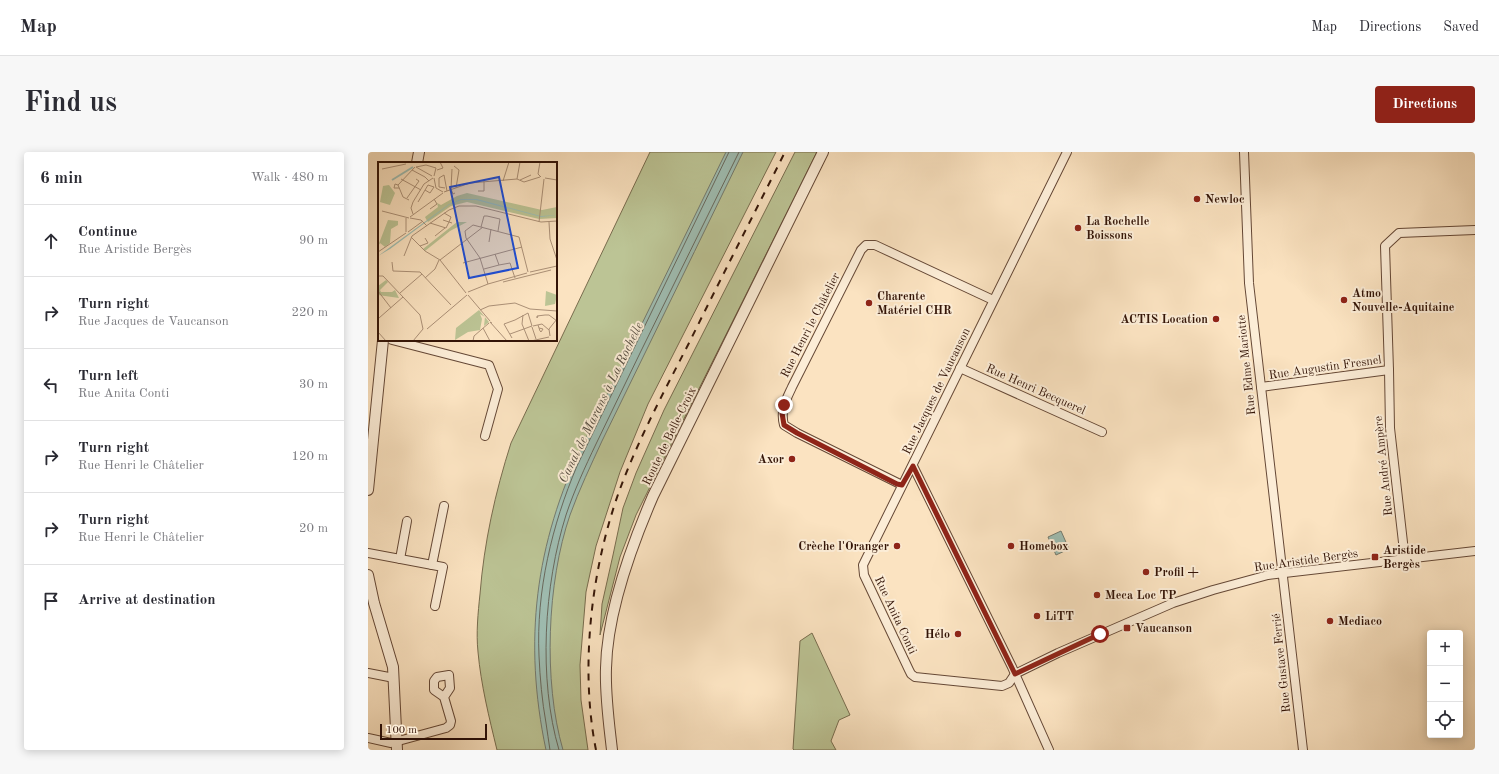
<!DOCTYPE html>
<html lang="en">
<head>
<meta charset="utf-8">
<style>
	body { margin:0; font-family:"Old Standard TT",serif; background:#f7f7f7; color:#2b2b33 }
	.controls { position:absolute; right:12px; bottom:12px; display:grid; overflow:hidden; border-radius:4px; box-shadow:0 2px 10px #0003 }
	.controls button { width:36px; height:36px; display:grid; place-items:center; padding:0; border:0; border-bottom:1px solid #e1e1e2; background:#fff; color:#2b2b33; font:20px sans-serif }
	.scale { position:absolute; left:12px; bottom:10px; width:107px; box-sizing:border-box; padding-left:4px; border:2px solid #331407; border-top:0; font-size:11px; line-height:14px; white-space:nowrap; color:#331407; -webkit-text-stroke:3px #fcedd7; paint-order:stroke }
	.stop { position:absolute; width:12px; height:12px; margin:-9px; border:3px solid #8f2418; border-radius:50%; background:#fff }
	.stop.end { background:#8f2418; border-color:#fff; box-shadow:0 1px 4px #0008 }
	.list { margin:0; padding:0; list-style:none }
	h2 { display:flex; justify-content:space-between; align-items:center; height:52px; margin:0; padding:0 16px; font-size:17px }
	h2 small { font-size:13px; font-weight:400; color:#7c7c81 }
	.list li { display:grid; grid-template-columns:26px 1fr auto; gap:12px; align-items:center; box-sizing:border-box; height:72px; padding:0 16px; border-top:1px solid #e1e1e2 }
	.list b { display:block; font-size:15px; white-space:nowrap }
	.list p { margin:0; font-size:13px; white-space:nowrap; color:#7c7c81 }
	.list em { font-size:13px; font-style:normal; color:#7c7c81 }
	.icon { flex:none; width:22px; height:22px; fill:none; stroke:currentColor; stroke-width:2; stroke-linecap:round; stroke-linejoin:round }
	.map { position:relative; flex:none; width:1107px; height:598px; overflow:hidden; border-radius:4px }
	header { display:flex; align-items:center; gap:24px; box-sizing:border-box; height:56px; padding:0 20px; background:#fff; border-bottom:1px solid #e1e1e2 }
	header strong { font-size:19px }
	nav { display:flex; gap:22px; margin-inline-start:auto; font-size:14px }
	.intro { display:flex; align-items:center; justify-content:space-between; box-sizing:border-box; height:96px; padding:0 24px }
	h1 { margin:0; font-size:28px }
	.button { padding:10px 18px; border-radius:4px; background:#8f2418; color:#fff; font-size:14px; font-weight:700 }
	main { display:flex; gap:24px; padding:0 24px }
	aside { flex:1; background:#fff; border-radius:4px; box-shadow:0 2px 10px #0003 }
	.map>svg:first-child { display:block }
</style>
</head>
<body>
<header>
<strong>Map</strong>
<nav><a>Map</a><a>Directions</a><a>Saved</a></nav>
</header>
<div class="intro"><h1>Find us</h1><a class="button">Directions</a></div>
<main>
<aside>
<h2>6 min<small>Walk · 480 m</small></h2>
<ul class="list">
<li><svg class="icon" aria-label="ahead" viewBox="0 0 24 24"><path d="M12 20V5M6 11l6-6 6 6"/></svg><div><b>Continue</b><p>Rue Aristide Bergès</p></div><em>90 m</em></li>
<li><svg class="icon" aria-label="right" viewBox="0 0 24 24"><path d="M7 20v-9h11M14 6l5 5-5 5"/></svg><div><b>Turn right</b><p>Rue Jacques de Vaucanson</p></div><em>220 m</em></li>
<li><svg class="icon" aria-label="left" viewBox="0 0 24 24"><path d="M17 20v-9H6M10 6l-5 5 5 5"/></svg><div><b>Turn left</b><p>Rue Anita Conti</p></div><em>30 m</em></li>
<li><svg class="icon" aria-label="right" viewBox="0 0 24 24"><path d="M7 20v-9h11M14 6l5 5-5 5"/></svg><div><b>Turn right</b><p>Rue Henri le Châtelier</p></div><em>120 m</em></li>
<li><svg class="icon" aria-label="right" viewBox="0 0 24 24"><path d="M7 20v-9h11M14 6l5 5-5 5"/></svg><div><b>Turn right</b><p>Rue Henri le Châtelier</p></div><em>20 m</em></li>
<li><svg class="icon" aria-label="arrive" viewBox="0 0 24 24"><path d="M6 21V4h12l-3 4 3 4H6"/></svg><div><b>Arrive at destination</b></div></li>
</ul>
</aside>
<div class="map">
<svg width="1107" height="598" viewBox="0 0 1107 598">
	<rect width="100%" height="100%" fill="#fbe3c1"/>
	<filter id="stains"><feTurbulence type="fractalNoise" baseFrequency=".005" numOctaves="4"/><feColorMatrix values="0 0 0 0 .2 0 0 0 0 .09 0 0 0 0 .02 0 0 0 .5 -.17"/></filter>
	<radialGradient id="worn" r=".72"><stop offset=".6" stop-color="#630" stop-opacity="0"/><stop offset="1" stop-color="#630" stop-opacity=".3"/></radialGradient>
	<g fill="#bcc495" stroke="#786c4e">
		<path d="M 282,0 L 408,0 L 280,252 L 252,320 L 228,394 L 218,440 L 212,513 L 213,548 L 220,598 L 129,598 C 121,565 113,533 110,500 C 108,481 110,461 112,442 C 116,391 127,341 143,291 Z"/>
		<polygon points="427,0 449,0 268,363 252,405 232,483 234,452 245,403 255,356 268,321 296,258"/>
		<polygon points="444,481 482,563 471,568 463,589 468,598 426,598 425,597 432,489"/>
	</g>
	<g fill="#9fbeb3" stroke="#747a6e">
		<path d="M 358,0 L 375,0 C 343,66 310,133 278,199 C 263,229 249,259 234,289 C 223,313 211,338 202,363 C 179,430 175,529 195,598 L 178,598 C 155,489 167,392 215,292 Z"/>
		<polygon points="693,379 701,397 688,403 680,385"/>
	</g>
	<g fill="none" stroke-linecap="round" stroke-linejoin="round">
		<g stroke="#69695d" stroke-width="1">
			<path d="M 182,598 C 181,589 179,580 178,571 C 174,549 172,526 171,504 C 168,439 184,373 209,314 L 361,0"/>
			<path d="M 191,598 C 170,527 176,433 198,363 C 206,339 217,315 228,292 C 243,261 258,230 273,199 C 306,133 338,66 371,0"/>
		</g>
		<defs>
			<g id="minor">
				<polyline points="876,0 881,131 935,598"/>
				<polyline points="24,188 121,213 130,237 117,284"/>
				<polyline points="592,216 734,280"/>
				<polyline points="1021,218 1022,276 1037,408"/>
				<polyline points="893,235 1021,218 1017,94 1031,81 1107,78"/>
				<polyline points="545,314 644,515 681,598"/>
				<path d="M 534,333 L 429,281 L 416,273 C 412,258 418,248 424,235 L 493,98 L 498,93 L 507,93 L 625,148"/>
				<polyline points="0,401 75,415 67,454"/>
				<polyline points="32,407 39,369"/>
				<polyline points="64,413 76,354"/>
				<polyline points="0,521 26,526"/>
				<polyline points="647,522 641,531 634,534 547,525 543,522 541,518 496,423 495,413 699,0"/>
				<polyline points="647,522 690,501 805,451 845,438 900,423 1107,399"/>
				<polyline points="0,586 23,591 78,576 82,573 83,569 76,545 82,536 81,523 69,525 66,529 66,538 76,545"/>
			</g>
			<g id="tertiary">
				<polyline points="49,11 51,0"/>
				<polyline points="0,338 15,188"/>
				<polyline points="0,423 6,451 25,515 29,598"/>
				<path d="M 244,598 C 241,571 237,544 238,516 C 239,461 263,395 285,344 L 455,0"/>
			</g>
		</defs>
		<use href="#minor" stroke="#654836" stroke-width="10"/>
		<use href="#tertiary" stroke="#654836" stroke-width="12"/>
		<use href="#minor" stroke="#fcedd7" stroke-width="8"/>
		<use href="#tertiary" stroke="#fcedd7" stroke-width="10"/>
		<path stroke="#331407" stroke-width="2" stroke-dasharray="7 7" stroke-linecap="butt" d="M 228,598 C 211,513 224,409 255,329 C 274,280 299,234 323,187 C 354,124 386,62 417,0"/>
	</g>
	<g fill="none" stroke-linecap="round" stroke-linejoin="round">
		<polyline stroke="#8f2418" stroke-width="5" points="416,253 414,261 416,273 429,281 529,332 534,333 545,314 647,522 732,482"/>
	</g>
	<g fill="#8f2418" stroke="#fcedd7" stroke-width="1.5">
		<circle cx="829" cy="47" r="4"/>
		<circle cx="710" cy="76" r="4"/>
		<circle cx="976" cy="148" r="4"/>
		<circle cx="501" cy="151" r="4"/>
		<circle cx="848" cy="167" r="4"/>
		<circle cx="424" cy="307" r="4"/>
		<circle cx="529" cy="394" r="4"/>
		<circle cx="643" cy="394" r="4"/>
		<rect x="1003" y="401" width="8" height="8" rx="2"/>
		<circle cx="778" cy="420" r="4"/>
		<circle cx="729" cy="443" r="4"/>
		<circle cx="669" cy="464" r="4"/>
		<circle cx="962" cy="469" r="4"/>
		<rect x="755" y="472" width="8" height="8" rx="2"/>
		<circle cx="590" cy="482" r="4"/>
	</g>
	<g text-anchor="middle" stroke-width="4" stroke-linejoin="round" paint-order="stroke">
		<g font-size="12" font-weight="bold" fill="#331407" stroke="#fcedd7" text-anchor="start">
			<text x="837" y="51">Newloc</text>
			<text x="718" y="73">La Rochelle<tspan x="718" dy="14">Boissons</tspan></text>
			<text x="984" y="145">Atmo<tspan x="984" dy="14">Nouvelle-Aquitaine</tspan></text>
			<text x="509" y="148">Charente<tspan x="509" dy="14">Matériel CHR</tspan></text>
			<text x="840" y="171" text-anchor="end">ACTIS Location</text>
			<text x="416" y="311" text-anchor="end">Axor</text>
			<text x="521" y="398" text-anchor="end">Crèche l'Oranger</text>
			<text x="651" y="398">Homebox</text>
			<text x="1015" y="402">Aristide<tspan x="1015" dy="14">Bergès</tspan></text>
			<text x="786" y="424">Profil +</text>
			<text x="737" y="447">Meca Loc TP</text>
			<text x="677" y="468">LiTT</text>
			<text x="970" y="473">Mediaco</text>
			<text x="767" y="480">Vaucanson</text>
			<text x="582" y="486" text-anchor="end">Hélo</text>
		</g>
		<g font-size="12" fill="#331407" stroke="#fcedd7">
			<text transform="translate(442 173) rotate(-63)" y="4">Rue Henri le Châtelier</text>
			<text transform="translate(878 213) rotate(-96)" y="4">Rue Edme Mariotte</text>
			<text transform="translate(957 215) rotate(-8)" y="4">Rue Augustin Fresnel</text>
			<text transform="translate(668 237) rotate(24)" y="4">Rue Henri Becquerel</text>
			<text transform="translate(568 239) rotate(-64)" y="4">Rue Jacques de Vaucanson</text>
			<text transform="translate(301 284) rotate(-64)" y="4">Route de Belle-Croix</text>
			<text transform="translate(1015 314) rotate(-96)" y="4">Rue André Ampère</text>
			<text transform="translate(938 408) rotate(-8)" y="4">Rue Aristide Bergès</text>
			<text transform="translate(528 463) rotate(65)" y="4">Rue Anita Conti</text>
			<text transform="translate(913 511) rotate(-96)" y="4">Rue Gustave Ferrié</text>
		</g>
		<g font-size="13" font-style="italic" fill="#595043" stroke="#fcedd7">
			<text transform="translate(232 250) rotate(-64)" y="5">Canal de Marans à La Rochelle</text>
		</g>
	</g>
	<g transform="translate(10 10)">
		<rect width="179" height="179" fill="#fbe3c1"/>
		<path d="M 11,23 L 17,31 L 12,43 L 2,40 L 5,24 ZM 89,31 L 164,48 L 179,45 L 179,56 L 161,57 L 89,40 L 73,44 L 50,60 L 48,57 L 47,55 L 60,45 L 59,41 L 63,43 L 79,34 ZM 10,58 L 20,59 L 20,63 L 13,67 L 12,81 L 7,85 L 2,81 L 0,84 ZM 79,60 L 89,60 L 72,69 L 47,89 L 45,87 ZM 8,118 L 10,120 L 2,128 L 3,130 L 14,130 L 17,128 L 21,136 L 0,133 L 0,124 ZM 168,129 L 179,133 L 177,142 L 167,144 ZM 101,148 L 111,160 L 106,164 L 107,155 L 102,152 L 104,157 L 102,168 L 90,170 L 77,178 L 78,166 Z" fill="#bcc495"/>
		<path d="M 83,37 L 99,37 L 163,54 L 179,53 L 163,55 L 98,38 L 83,38 L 71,43 L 12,87 L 0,94 L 71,42 Z" fill="#9fbeb3"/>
		<path fill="none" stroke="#9fbeb3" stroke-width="2" d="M 14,18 L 35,5"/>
		<path fill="none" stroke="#ab9077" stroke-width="1" d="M 162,0 L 160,12 L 163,15M 76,4 L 81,8 L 78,26M 38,5 L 48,3 L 58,6 L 56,14M 38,5 L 54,14M 4,7 L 28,2M 74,7 L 73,27 L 75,32 L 77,31M 34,8 L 47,15 L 51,19M 59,8 L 65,6 L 62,0M 56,16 L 58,26 L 65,30M 167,16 L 179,18M 23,17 L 43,28M 139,17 L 142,0M 142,18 L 153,13M 125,19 L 131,0M 20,23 L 17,22 L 16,26 L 21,26M 67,26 L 61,25 L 61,16 L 66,13 L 69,29M 100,29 L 106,29 L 106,19M 66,30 L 92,21 L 139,17 L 146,20 L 162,15M 29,36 L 41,19 L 38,17M 31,38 L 25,35 L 20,23 L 37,5M 40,40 L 50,23 L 56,25 L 52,31 L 47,28M 52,47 L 59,42 L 56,37M 4,49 L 31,56M 35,52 L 33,46 L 35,40 L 46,22 L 55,16M 32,55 L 65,31M 28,56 L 28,70M 32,56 L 43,58 L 49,64M 65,58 L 71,60 L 73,55 L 66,51M 161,60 L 166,17M 171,60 L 172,77 L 179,98M 52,61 L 68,66 L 71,60 L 74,61M 103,65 L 106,54 L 109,54 L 122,57 L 120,69M 30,70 L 45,59M 57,74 L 67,66M 33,75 L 47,89 L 62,98M 111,80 L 113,67M 42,84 L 50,81 L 47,76M 0,90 L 28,71M 117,92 L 121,103 L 132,101 L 137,116M 26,94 L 34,74 L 71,48 L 81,44 L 98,44 L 163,60 L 179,59M 62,98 L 105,65M 62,98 L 88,131M 14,100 L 15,109 L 42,110 L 73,143M 85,101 L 144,85M 106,107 L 121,103M 152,110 L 179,104M 0,114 L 5,114 L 25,135M 47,116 L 57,107 L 61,98M 125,120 L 173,108M 110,122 L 102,96 L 88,76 L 87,69 L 95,63 L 141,75 L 150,110M 0,129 L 13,146M 90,130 L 110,122 L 149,111M 22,131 L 44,112M 90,133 L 112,159M 102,148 L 111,144 L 137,141 L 152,147 L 179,149M 145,153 L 144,162 L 151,179M 160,154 L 159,156 L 159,154 L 167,153 L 171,153 L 179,159M 1,156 L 25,135 L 42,153 L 45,167M 137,158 L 150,151 L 154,164M 114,161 L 112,160 L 129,179M 160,163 L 162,169 L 163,170 L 165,167 L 161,166M 155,164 L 164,162 L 171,168M 154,165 L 158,177M 105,166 L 112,179M 49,167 L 89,133M 0,170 L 8,179M 132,172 L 154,164M 172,174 L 171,167 L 179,157M 134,176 L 126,162 L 137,158M 35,179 L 45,167M 95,179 L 96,174 L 111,161M 153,179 L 171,175"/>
		<path fill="#1d4ed8" fill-opacity="0.15" stroke="#1d4ed8" stroke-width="2" d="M 121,15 L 140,106 L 91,116 L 72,25 Z"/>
		<rect width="179" height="179" fill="none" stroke="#331407" stroke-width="2"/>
	</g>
	<rect width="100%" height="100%" filter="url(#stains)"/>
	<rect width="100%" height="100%" fill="url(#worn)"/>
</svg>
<div class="controls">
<button>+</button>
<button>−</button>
<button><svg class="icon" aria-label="locate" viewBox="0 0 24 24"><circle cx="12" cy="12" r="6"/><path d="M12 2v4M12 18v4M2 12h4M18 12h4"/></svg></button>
</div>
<div class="scale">100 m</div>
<div class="stop" style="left:732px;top:482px"></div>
<div class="stop end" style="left:416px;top:253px"></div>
</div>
</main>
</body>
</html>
